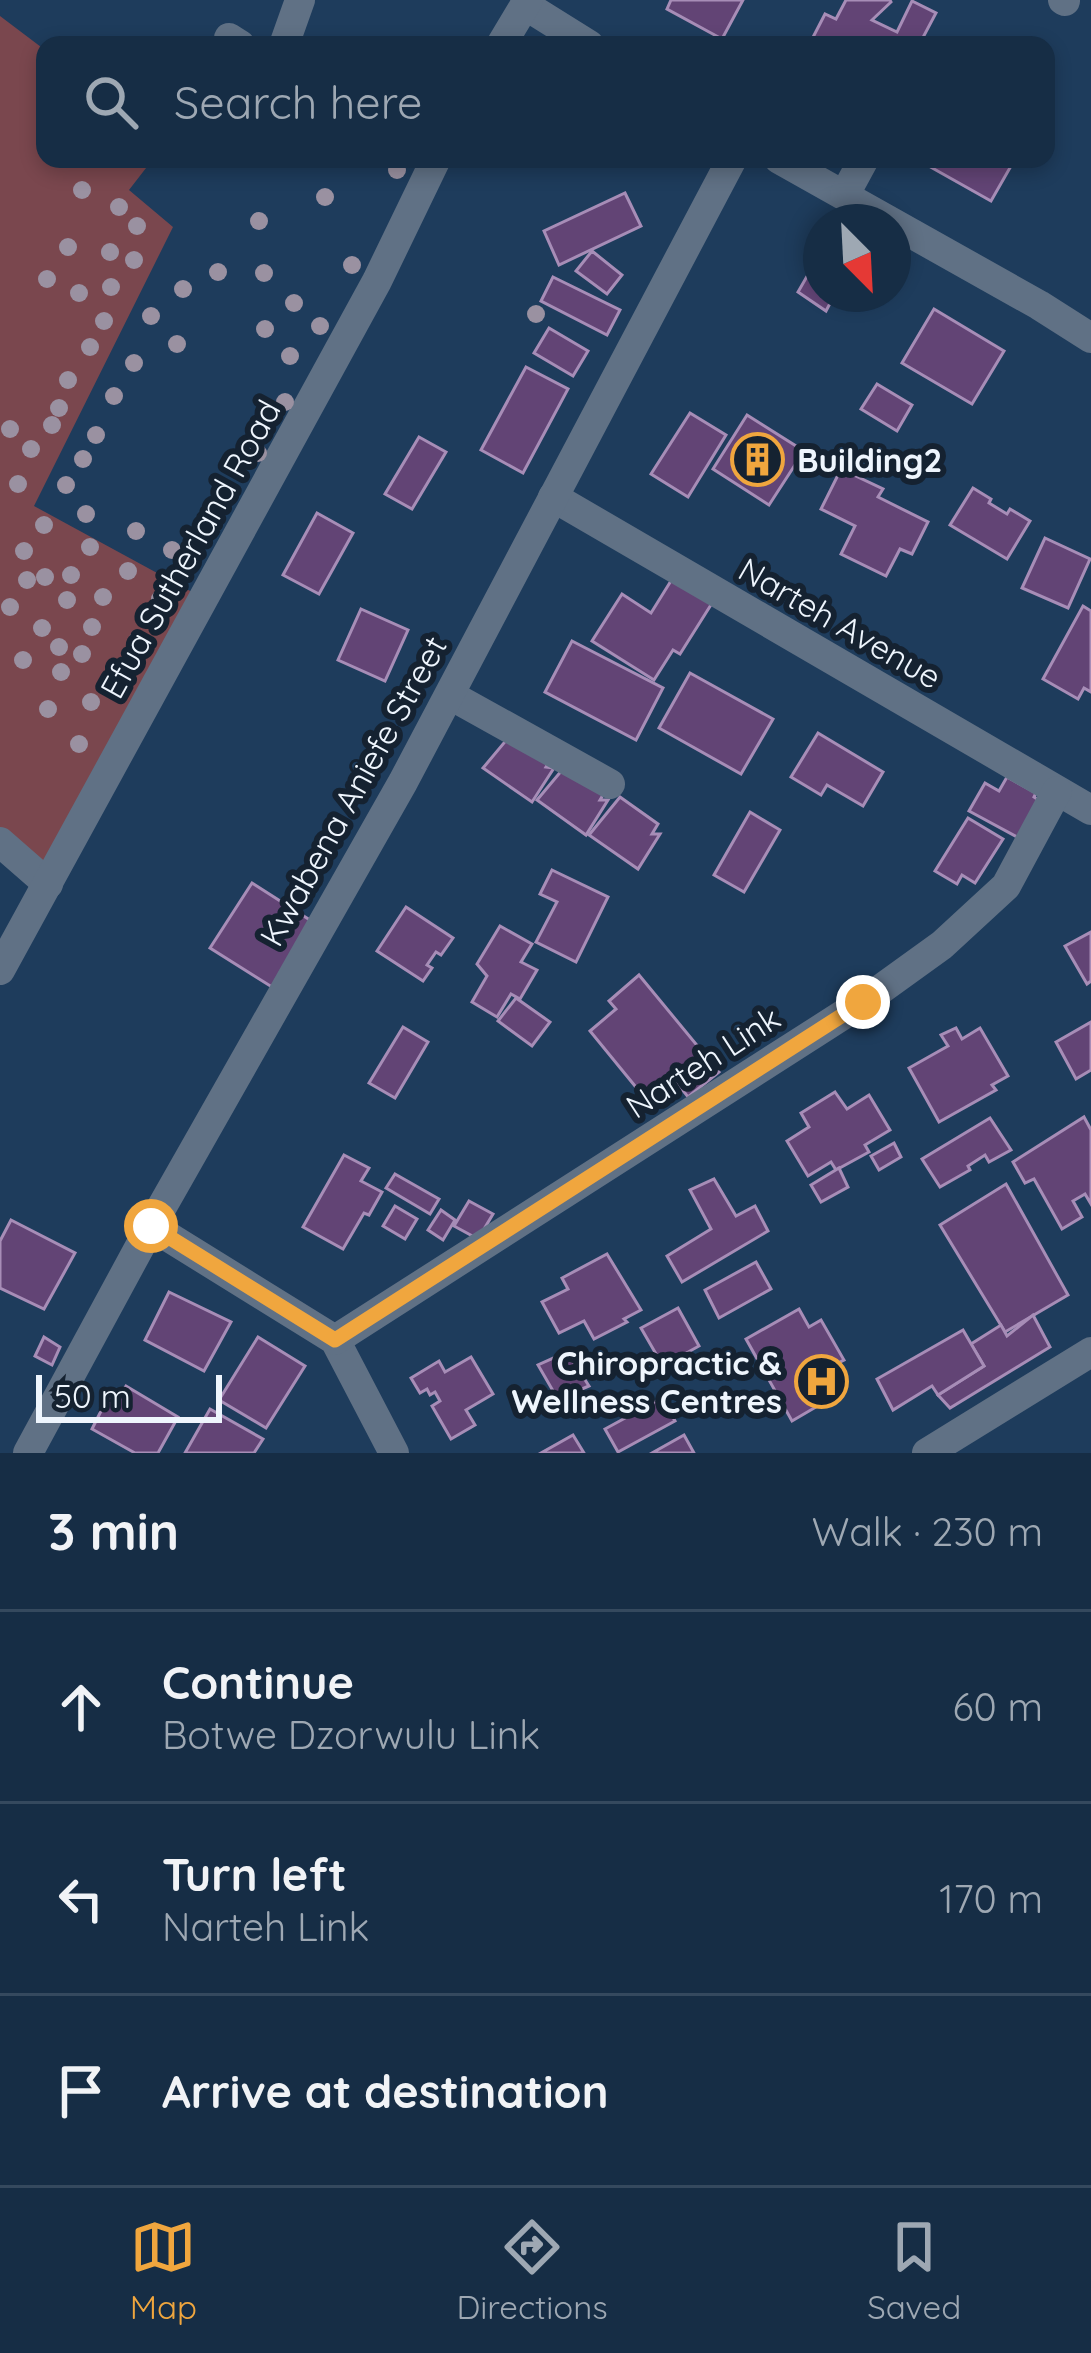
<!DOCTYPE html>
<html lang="en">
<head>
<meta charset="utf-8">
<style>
	body { margin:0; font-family:Quicksand,sans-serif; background:#1f354c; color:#f1f3f6 }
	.compass { position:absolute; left:803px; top:204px; width:108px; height:108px; border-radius:50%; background:#162d45; box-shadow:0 6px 18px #0003; rotate:156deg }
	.scale { position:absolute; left:36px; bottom:30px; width:186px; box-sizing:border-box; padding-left:12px; border:6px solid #eef5fd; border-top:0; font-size:33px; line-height:42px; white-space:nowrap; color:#eef5fd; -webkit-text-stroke:9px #152231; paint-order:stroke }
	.stop { position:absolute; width:36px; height:36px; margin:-27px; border:9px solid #f0a63e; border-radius:50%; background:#fff }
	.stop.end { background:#f0a63e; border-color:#fff; box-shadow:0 3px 12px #0008 }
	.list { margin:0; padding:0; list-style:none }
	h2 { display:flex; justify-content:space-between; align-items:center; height:156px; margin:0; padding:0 48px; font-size:51px }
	h2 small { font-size:39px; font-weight:400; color:#9ea8b3 }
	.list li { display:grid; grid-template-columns:78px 1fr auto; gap:36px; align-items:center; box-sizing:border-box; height:192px; padding:0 48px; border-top:3px solid #35495e }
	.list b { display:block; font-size:45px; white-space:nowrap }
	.list p { margin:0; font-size:39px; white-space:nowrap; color:#9ea8b3 }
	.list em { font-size:39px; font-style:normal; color:#9ea8b3 }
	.icon { flex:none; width:66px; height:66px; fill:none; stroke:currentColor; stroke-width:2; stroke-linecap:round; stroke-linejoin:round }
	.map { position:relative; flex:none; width:1091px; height:1453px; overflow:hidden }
	.search { position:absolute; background:#162d45; box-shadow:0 6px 18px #0003; left:36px; right:36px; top:36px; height:132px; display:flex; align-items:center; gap:30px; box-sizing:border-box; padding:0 42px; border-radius:24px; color:#9ea8b3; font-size:45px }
	.sheet { height:732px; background:#162d45 }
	nav { display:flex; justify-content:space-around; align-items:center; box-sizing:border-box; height:168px; border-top:3px solid #35495e; background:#162d45; font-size:33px; color:#9ea8b3 }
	nav a { display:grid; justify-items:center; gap:6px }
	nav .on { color:#f0a63e }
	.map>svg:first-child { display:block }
</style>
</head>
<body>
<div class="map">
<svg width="1091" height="1453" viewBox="0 0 1091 1453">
	<rect width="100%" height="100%" fill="#1e3c5c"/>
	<polygon fill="#7a474e" points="0,16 45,50 45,159 153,159 129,190 173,227 34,506 192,592 43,866 0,831"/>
	<g fill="#624475" stroke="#a78db7" stroke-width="3">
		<polygon points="671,0 743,0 722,39 667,9"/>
		<polygon points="846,0 890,0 891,2 872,20 897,32 912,1 936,13 919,45 809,45 825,14 836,19"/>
		<polygon points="931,159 1015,159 991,201 927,165"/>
		<polygon points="625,193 641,226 559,265 544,231"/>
		<polygon points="592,251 622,275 607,294 576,271"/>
		<polygon points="821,252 821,294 835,294 826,311 798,292"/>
		<polygon points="553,277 620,310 607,335 541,301"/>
		<polygon points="934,309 1004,351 972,404 902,363"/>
		<polygon points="549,328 588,351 573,376 534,353"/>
		<polygon points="526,367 568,389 523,473 481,450"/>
		<polygon points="877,384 912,405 897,431 861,409"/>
		<polygon points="690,413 726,435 688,497 651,474"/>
		<polygon points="747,415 804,451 769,505 713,469"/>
		<polygon points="419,437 446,452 412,509 385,494"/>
		<polygon points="841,469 883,489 878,497 928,522 912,554 900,549 886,576 841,554 855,526 821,509"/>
		<polygon points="973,488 991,499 989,503 1007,514 1010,509 1030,521 1007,559 950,525"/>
		<polygon points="317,513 353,533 319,594 283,575"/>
		<polygon points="1045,538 1090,559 1068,608 1022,588"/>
		<polygon points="674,576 714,600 680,654 673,650 654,680 592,641 622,594 651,613"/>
		<polygon points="1083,606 1091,611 1091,692 1084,688 1078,699 1043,679"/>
		<polygon points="361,609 408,630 385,681 338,660"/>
		<polygon points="572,641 663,688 636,740 545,692"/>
		<polygon points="690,673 773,719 741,774 659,728"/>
		<polygon points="514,731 552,757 546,767 554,768 532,802 483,768"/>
		<polygon points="818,733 883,772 863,806 827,785 821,795 791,777"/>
		<polygon points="568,763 606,790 600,800 608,800 586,835 537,800"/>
		<polygon points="1007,777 1036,793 1034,797 1040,801 1019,838 969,811 985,783 999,791"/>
		<polygon points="620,797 658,824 652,834 660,834 638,869 589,835"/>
		<polygon points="750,812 780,830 744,892 714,875"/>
		<polygon points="968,818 1003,839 975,883 962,875 957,884 935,871"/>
		<polygon points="552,870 608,897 576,962 536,942 557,902 540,894"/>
		<polygon points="252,883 313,922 272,987 210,948"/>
		<polygon points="406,907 453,938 441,955 436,952 427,965 432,968 423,981 377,951"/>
		<polygon points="500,926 532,944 521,962 537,970 520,999 511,994 497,1017 472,1002 487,976 477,964"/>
		<polygon points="1091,932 1091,981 1087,984 1065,946"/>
		<polygon points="639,975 719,1072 688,1097 670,1074 644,1097 590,1031 616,1009 609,1001"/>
		<polygon points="516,998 550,1022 532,1046 498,1021"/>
		<polygon points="1091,1022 1091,1070 1076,1079 1056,1042"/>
		<polygon points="403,1027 428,1042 395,1098 369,1083"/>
		<polygon points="956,1028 962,1039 980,1028 1008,1076 992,1085 996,1090 939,1122 909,1068 948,1046 941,1035"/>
		<polygon points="835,1092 847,1109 869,1095 890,1130 865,1145 869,1152 836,1170 831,1162 808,1176 787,1141 809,1127 801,1113"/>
		<polygon points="1084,1117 1091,1130 1091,1204 1085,1194 1073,1201 1082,1217 1062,1229 1034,1179 1025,1183 1013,1162"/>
		<polygon points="990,1118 1011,1150 989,1162 985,1155 968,1166 970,1170 940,1187 922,1159"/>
		<polygon points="894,1143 901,1157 879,1170 871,1156"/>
		<polygon points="344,1155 369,1168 361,1181 382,1192 369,1215 364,1213 343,1249 303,1227"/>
		<polygon points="839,1168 848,1187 821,1202 811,1185"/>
		<polygon points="395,1174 439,1199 430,1214 386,1188"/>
		<polygon points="714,1179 736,1216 755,1206 768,1231 682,1282 667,1256 711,1229 690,1190"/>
		<polygon points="1006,1184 1068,1295 1005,1332 940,1225"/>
		<polygon points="469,1201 493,1214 478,1239 454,1226"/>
		<polygon points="395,1206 417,1219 405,1239 383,1226"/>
		<polygon points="441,1210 455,1220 443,1240 428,1230"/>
		<polygon points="11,1220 75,1253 44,1309 0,1288 0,1241"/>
		<polygon points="607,1254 641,1310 624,1319 627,1322 594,1339 584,1321 559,1333 542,1302 568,1289 562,1278"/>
		<polygon points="756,1262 771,1289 719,1318 705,1290"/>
		<polygon points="169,1292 231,1322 204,1371 145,1340"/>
		<polygon points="678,1308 699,1346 663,1366 641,1328"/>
		<polygon points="799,1309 809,1327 821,1320 844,1360 832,1366 845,1390 792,1421 746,1339"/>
		<polygon points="1033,1315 1050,1347 950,1408 938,1395 984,1366 971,1344 1001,1325 1007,1336"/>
		<polygon points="963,1330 984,1366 938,1395 932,1386 893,1410 877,1379"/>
		<polygon points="44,1337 60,1347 52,1365 35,1356"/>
		<polygon points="258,1337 305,1366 266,1428 219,1400"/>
		<polygon points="567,1352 589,1386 570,1394 560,1403 538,1365"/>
		<polygon points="471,1357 493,1394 466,1410 475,1425 451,1439 432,1406 440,1401 435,1392 430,1395 427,1389 420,1393 411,1378 439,1361 445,1372"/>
		<polygon points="126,1386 178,1417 158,1453 135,1453 92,1429 111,1391 121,1394"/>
		<polygon points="662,1398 675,1421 618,1452 605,1429"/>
		<polygon points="210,1409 263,1439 254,1453 185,1453"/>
		<polygon points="573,1435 584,1453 541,1453"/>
		<polygon points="684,1435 694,1453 652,1453"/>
	</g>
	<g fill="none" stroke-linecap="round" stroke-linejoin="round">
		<g stroke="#607185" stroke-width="30">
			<polyline points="1063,0 1065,1"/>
			<polyline points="525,5 589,45"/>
			<polyline points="229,38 240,45"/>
			<polyline points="284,45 300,0"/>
			<polyline points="501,45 528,0"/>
			<polyline points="779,159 1039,305 1091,338"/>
			<polyline points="845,194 864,159"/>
			<polyline points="553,497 1091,810"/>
			<polyline points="450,695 610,784"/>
			<polyline points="0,842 48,884"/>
			<polyline points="0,970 377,281 436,159"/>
			<polyline points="151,1226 335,1340 394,1453"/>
			<polyline points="335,1340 863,1002 942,945 1006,886 1057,791"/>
			<polyline points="28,1453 151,1226 403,782 732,159"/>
			<polyline points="927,1453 1091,1352"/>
		</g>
	</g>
	<g fill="#9a91a1">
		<circle cx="397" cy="170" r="9"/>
		<circle cx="82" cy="190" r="9"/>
		<circle cx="325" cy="197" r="9"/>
		<circle cx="119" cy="207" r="9"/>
		<circle cx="259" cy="221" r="9"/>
		<circle cx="137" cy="226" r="9"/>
		<circle cx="68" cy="247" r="9"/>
		<circle cx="110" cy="252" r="9"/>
		<circle cx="134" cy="260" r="9"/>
		<circle cx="352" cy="265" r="9"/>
		<circle cx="218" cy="272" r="9"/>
		<circle cx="264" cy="273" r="9"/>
		<circle cx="47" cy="279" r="9"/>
		<circle cx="111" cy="287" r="9"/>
		<circle cx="183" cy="289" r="9"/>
		<circle cx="79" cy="293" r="9"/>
		<circle cx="294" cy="303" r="9"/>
		<circle cx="536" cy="314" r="9"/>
		<circle cx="151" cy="316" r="9"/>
		<circle cx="104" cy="321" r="9"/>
		<circle cx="320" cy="326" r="9"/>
		<circle cx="265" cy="329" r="9"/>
		<circle cx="177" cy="344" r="9"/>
		<circle cx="90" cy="347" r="9"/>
		<circle cx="290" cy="356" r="9"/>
		<circle cx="134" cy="363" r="9"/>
		<circle cx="68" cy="380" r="9"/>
		<circle cx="114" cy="396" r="9"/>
		<circle cx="285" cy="402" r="9"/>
		<circle cx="59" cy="408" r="9"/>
		<circle cx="52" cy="425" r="9"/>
		<circle cx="10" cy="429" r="9"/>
		<circle cx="96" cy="435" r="9"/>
		<circle cx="31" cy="449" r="9"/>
		<circle cx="258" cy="453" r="9"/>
		<circle cx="83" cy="459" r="9"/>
		<circle cx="18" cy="484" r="9"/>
		<circle cx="66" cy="485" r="9"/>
		<circle cx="86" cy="514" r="9"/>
		<circle cx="44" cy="525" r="9"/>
		<circle cx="136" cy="531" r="9"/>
		<circle cx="90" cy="547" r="9"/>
		<circle cx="172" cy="550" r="9"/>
		<circle cx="24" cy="551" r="9"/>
		<circle cx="128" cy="571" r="9"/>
		<circle cx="71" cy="575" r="9"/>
		<circle cx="45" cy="577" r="9"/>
		<circle cx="27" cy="580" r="9"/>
		<circle cx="103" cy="597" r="9"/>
		<circle cx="160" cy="599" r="9"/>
		<circle cx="67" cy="600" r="9"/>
		<circle cx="10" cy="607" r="9"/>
		<circle cx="92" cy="627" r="9"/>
		<circle cx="42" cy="628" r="9"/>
		<circle cx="138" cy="639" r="9"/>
		<circle cx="59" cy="647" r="9"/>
		<circle cx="82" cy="654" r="9"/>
		<circle cx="23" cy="660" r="9"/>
		<circle cx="116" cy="671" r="9"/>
		<circle cx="61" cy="672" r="9"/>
		<circle cx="91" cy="702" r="9"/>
		<circle cx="48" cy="709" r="9"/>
		<circle cx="79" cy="744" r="9"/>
	</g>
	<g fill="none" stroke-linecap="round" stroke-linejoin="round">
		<polyline stroke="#f0a63e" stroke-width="15" points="151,1226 335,1340 863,1002"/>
	</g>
	<defs>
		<symbol id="building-ring" viewBox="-11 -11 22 22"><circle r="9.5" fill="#152231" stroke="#f0a63e" stroke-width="1.5"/><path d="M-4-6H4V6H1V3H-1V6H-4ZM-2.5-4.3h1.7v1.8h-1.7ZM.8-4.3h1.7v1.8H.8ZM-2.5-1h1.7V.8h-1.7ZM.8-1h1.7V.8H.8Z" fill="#f0a63e"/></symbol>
		<symbol id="hospital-ring" viewBox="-11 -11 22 22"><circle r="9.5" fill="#152231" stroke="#f0a63e" stroke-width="1.5"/><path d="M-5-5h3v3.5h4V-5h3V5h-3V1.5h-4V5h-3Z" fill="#f0a63e"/></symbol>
	</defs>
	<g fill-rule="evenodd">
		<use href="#building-ring" x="728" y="430" width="59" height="59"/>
		<use href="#hospital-ring" x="792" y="1352" width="59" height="59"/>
	</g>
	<g text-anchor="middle" stroke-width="12" stroke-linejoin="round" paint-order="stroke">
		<g font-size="33" font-weight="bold" fill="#eef5fd" stroke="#152231" text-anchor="start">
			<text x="797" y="472">Building2</text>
			<text x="782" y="1375" text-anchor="end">Chiropractic &amp;<tspan x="782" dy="38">Wellness Centres</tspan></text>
		</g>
		<g font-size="33" fill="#eef5fd" stroke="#152231">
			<text transform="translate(190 549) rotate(-61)" y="12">Efua Sutherland Road</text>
			<text transform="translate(840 623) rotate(30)" y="12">Narteh Avenue</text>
			<text transform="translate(353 791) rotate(-61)" y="12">Kwabena Aniefe Street</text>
			<text transform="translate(703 1062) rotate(-33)" y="12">Narteh Link</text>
		</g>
	</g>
</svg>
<svg class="compass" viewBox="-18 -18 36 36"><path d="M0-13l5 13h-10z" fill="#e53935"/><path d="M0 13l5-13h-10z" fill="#9ea8b3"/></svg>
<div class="scale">50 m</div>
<div class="stop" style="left:151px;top:1226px"></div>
<div class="stop end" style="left:863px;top:1002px"></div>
<div class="search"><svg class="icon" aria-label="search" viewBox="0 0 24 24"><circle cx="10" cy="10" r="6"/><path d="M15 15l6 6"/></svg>Search here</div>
</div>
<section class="sheet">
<h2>3 min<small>Walk · 230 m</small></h2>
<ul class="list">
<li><svg class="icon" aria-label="ahead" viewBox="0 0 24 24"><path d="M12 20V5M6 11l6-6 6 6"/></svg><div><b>Continue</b><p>Botwe Dzorwulu Link</p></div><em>60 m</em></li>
<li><svg class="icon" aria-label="left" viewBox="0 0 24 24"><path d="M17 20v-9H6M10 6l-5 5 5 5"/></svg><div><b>Turn left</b><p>Narteh Link</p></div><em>170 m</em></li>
<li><svg class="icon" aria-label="arrive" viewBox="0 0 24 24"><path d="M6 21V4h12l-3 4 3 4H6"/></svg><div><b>Arrive at destination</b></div></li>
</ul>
</section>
<nav>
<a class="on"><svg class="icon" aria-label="map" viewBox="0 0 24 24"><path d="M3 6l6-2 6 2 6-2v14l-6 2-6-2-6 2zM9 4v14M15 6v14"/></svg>Map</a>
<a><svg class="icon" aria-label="directions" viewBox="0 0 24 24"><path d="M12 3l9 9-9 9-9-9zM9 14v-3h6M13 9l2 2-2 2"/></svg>Directions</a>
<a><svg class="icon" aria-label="saved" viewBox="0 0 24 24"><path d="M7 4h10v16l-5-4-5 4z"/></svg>Saved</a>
</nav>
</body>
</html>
